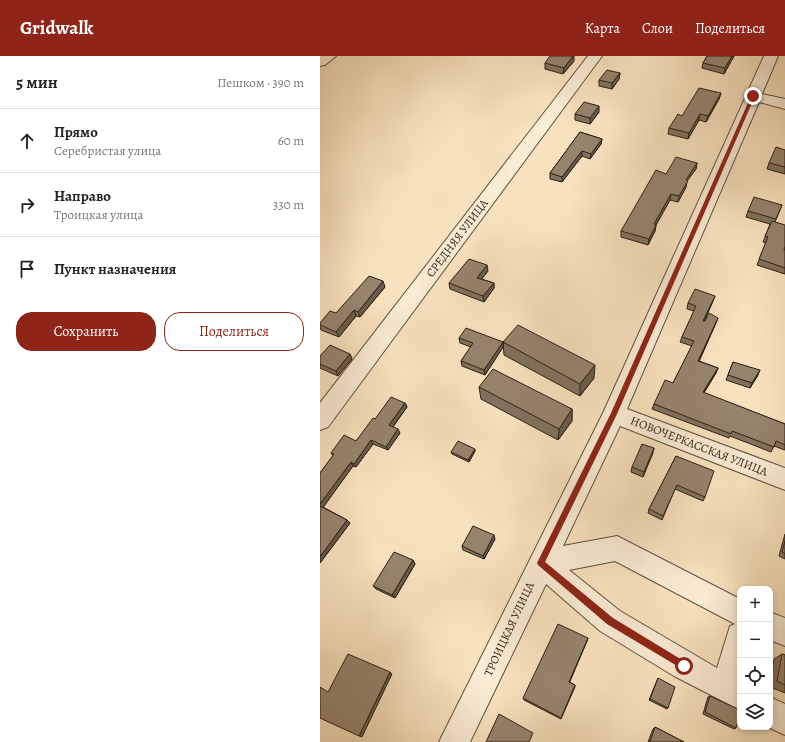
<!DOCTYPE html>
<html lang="ru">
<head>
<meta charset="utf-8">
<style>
	body { margin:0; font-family:Alegreya,serif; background:#f2f2f2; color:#222 }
	.controls { position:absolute; right:12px; bottom:12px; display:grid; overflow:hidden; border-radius:8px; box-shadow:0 2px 6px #0003 }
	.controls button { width:36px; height:36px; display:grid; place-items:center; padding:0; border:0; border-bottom:1px solid #e0e0e0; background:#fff; color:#222; font:20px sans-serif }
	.stop { position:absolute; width:12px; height:12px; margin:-9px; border:3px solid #8f2418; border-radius:50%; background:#fff }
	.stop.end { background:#8f2418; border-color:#fff; box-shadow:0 1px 4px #0008 }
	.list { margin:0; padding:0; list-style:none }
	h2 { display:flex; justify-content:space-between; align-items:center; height:52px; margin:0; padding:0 16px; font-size:17px }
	h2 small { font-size:13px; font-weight:400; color:#767676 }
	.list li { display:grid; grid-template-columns:26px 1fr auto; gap:12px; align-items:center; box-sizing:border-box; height:64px; padding:0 16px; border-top:1px solid #e0e0e0 }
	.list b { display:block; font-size:15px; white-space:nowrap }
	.list p { margin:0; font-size:13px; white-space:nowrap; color:#767676 }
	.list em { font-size:13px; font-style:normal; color:#767676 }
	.actions { display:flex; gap:8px; padding:12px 16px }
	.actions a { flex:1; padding:9px 0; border:1px solid #8f2418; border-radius:16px; text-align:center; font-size:14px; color:#8f2418 }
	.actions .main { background:#8f2418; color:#fff }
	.icon { flex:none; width:22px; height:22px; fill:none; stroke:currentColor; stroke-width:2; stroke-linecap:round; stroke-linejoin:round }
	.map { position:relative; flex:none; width:465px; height:686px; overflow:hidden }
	header { display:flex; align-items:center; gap:24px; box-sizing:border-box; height:56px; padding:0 20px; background:#8f2418; color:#fff }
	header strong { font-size:19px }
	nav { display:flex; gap:22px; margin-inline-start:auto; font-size:14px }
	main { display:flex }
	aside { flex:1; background:#fff }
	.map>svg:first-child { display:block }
</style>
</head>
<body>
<header>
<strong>Gridwalk</strong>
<nav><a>Карта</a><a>Слои</a><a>Поделиться</a></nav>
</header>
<main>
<aside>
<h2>5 мин<small>Пешком · 390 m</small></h2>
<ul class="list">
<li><svg class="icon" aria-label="ahead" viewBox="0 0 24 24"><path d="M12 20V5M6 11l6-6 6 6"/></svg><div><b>Прямо</b><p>Серебристая улица</p></div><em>60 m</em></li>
<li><svg class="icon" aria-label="right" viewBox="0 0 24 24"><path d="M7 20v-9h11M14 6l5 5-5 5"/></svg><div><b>Направо</b><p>Троицкая улица</p></div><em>330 m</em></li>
<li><svg class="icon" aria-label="arrive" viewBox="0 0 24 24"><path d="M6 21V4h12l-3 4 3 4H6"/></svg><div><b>Пункт назначения</b></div></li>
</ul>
<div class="actions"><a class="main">Сохранить</a><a>Поделиться</a></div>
</aside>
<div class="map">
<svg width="465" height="686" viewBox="0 0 465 686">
	<rect width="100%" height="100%" fill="#f8e2be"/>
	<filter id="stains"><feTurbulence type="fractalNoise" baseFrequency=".005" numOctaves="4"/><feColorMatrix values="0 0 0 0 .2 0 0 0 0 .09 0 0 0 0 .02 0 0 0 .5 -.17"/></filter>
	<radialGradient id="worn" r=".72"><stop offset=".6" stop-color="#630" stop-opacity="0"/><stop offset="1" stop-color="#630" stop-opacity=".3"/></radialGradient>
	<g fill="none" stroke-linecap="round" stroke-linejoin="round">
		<defs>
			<g id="minor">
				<polygon points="0,0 16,0 5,9 0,10"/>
				<polygon points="268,0 282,0 8,371 0,374 0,347"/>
				<path d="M 444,0 L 458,0 L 442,38 L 465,43 L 465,53 L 439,46 L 307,353 L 465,412 L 465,434 L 300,370 L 243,490 L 297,480 L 420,543 L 420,654 L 354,620 L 280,575 L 226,528 L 150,686 L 119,686 L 283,357 ZM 295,505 L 415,568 L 410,570 L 397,612 L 300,555 L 249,514 Z"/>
				<polygon points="450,556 465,562 465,590 450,584"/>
				<polygon points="450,641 465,648 465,679 448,671 450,671"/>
			</g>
		</defs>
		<use href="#minor" stroke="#5f503f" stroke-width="2"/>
		<use href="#minor" fill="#faecd5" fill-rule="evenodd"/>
	</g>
	<g fill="#81725e" stroke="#2c1f15">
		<polygon points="387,0 414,0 404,18 382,12 383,7"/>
		<polygon points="254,5 243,18 225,13 225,7"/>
		<polygon points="300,17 299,23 292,33 279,30 279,24"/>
		<polygon points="401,37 399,43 386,66 379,64 368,83 348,78 349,72 362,60"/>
		<polygon points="279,56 270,68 255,64 255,58"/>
		<polygon points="260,76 282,83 281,88 270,103 262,100 242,126 230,123 230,117"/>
		<polygon points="465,94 465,118 447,113 449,107"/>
		<polygon points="377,107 376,113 367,125 366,131 358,146 350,144 336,169 335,175 328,189 301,181 301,175 346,118"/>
		<polygon points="462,149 455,166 464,194 465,194 465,218 437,209 446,187 443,186 450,168 426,161 428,155"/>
		<polygon points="168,215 161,223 174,227 174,232 164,246 130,233 129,227"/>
		<polygon points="65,231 40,261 36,260 19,281 1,274 0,271 0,267"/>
		<polygon points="393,245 384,265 396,267 379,305 398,312 396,317 384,337 465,368 465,394 454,390 451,396 410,380 409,382 332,353 334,348 353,327 372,290 360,286 362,281 374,255 367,253 368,247"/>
		<polygon points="139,282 183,286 183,291 165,319 142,310 141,305 151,291 140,287"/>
		<polygon points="183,286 274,322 260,340 184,299"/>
		<polygon points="30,298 32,303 18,320 0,312 0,300"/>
		<polygon points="413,306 438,319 430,332 406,324"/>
		<polygon points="159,331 252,353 252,365 238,384 161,343"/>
		<polygon points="85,347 87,351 73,371 80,377 68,394 53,388 36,411 33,410 3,451 27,464 30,467 0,507 0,417 13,400 11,397 36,385 55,363"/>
		<polygon points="334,392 323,421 311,416 312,411"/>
		<polygon points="155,395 149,406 132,398 131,396"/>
		<polygon points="356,400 385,441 383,445 355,433 342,464 328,457 329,453"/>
		<polygon points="465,478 465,503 459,500"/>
		<polygon points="175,483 164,503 143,494 142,490"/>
		<polygon points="93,504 95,508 75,542 56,533 53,530"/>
		<polygon points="268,582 267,585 249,626 255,629 255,631 241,663 204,644 203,642"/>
		<polygon points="462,598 465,599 465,637 450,631 450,623 454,603"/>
		<polygon points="338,622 348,652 347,653 329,644"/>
		<polygon points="390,640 416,672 414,673 383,658 388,641"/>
		<polygon points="335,671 364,686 328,686 333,673"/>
	</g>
	<g fill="#695c4c" stroke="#2c1f15">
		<polygon points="253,0 254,0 254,5 243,18 244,12"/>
		<polygon points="412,0 414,0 404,18 405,12"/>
		<polygon points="300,17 299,23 292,33 292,27"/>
		<polygon points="401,37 399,43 386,66 388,60"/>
		<polygon points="279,50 279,56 270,68 270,62"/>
		<polygon points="380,58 379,64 368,83 369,77"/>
		<polygon points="282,83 281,88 270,103 271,98"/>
		<polygon points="262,95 262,100 242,126 242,121"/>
		<polygon points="377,107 376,113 367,125 366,131 358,146 359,140 366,124"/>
		<polygon points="351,138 350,144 333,174 334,168"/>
		<polygon points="336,169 335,175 328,189 329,183"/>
		<polygon points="167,209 168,215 158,228 157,222"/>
		<polygon points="63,225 65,231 40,261 38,256"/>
		<polygon points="174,227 174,232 164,246 163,240"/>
		<polygon points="395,240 393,245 382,270 383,265"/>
		<polygon points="34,254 36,260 19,281 16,276"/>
		<polygon points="398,262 396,267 377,310 378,305"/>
		<polygon points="183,286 183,291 165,319 164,314"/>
		<polygon points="30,298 32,303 18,320 16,315"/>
		<polygon points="275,309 274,322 260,340 260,328"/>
		<polygon points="398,312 396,317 381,341 383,336"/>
		<polygon points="440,314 438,319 430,332 432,327"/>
		<polygon points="85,347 87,351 71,373 69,369"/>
		<polygon points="252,353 252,365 238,384 239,373"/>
		<polygon points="78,373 80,377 68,394 66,391"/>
		<polygon points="51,384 53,388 36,411 34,408"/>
		<polygon points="334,392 333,397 323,421 324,416"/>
		<polygon points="155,393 155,395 149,406 148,404"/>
		<polygon points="31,406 33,410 2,453 0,450 0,448"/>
		<polygon points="27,464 30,467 0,507 0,501"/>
		<polygon points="174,479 175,483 164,503 163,500"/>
		<polygon points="93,504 95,508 75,542 72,539"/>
		<polygon points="268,582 267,585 249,628 249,626"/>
		<polygon points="70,616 72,618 42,681 39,680"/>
	</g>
	<g fill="#96846d" stroke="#2c1f15">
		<polygon points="230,0 253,0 244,12 225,7"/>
		<polygon points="387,0 412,0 405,12 383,7"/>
		<polygon points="287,14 300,17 292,27 279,24"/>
		<polygon points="379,32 401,37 388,60 380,58 369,77 349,72 358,58 362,60"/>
		<polygon points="264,46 279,50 270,62 255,58"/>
		<polygon points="260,76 282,83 271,98 262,95 242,121 230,117"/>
		<polygon points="456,91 465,94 465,111 449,107"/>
		<polygon points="356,101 377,107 366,124 368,125 359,140 351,138 334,168 336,169 329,183 301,175 336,114 346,118"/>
		<polygon points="434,141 462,149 456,163 428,155"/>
		<polygon points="452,165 465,169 465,190 464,194 465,194 465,212 439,203 448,181 445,180"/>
		<polygon points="149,203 167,209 157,222 174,227 163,240 129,227"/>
		<polygon points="49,220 63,225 38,256 34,254 16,276 0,269 0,267 10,255 16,257"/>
		<polygon points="375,233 395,240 383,265 385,265 389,257 398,262 378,305 398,312 383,336 465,368 465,389 456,385 454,391 412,375 411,378 334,348 345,324 353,327 374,285 362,281 376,250 368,247"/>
		<polygon points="198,269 275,309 260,328 183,286"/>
		<polygon points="146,272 183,286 164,314 141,305 153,287 139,282"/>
		<polygon points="10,289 30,298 16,315 0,308 0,300"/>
		<polygon points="413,306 440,314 432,327 408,319"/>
		<polygon points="173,313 252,353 239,373 159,331"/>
		<polygon points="71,341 85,347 69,369 78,373 66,391 51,384 34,408 31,406 0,448 0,417 14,398 11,397 24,379 36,385 53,362 55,363"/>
		<polygon points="138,385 155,393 148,404 131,396"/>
		<polygon points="322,388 334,392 324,416 312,411"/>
		<polygon points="356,400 394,415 385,441 357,429 343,460 329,453"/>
		<polygon points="0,450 27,464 0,501"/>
		<polygon points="153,470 174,479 163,500 142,490"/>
		<polygon points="465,485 465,498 462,496"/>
		<polygon points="74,496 93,504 72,539 53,530"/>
		<polygon points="238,568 268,582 249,626 255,629 241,662 203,642"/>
		<polygon points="28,598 70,616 39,680 0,662 0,631 8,636"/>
		<polygon points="462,598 465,599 465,629 457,625"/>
		<polygon points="338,622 355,631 348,652 330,643"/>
		<polygon points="390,640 420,654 420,659 416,672 385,656"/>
		<polygon points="179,658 213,677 209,686 166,686"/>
		<polygon points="335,671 364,686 330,686"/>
	</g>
	<polygon fill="#8f2418" points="433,39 435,40 297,358 225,506 293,562 367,607 368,610 367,613 364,614 287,568 218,509 217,507 291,357 431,40"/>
	<g text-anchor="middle" stroke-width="3" stroke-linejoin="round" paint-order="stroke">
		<g font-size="12" fill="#2c1f15" stroke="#faecd5">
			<text transform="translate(137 182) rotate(-53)" y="4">СРЕДНЯЯ УЛИЦА</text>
			<text transform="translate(379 390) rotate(21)" y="4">НОВОЧЕРКАССКАЯ УЛИЦА</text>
			<text transform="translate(189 573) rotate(-65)" y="4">ТРОИЦКАЯ УЛИЦА</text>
		</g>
	</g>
	<rect width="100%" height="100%" filter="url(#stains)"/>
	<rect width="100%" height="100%" fill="url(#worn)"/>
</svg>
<div class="controls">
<button>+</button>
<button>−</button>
<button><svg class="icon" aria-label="locate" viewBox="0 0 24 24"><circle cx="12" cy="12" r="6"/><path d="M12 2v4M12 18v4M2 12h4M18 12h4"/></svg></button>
<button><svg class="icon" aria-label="layers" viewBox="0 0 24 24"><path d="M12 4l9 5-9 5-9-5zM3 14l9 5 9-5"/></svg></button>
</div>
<div class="stop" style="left:364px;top:610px"></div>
<div class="stop end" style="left:433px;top:40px"></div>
</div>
</main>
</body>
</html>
